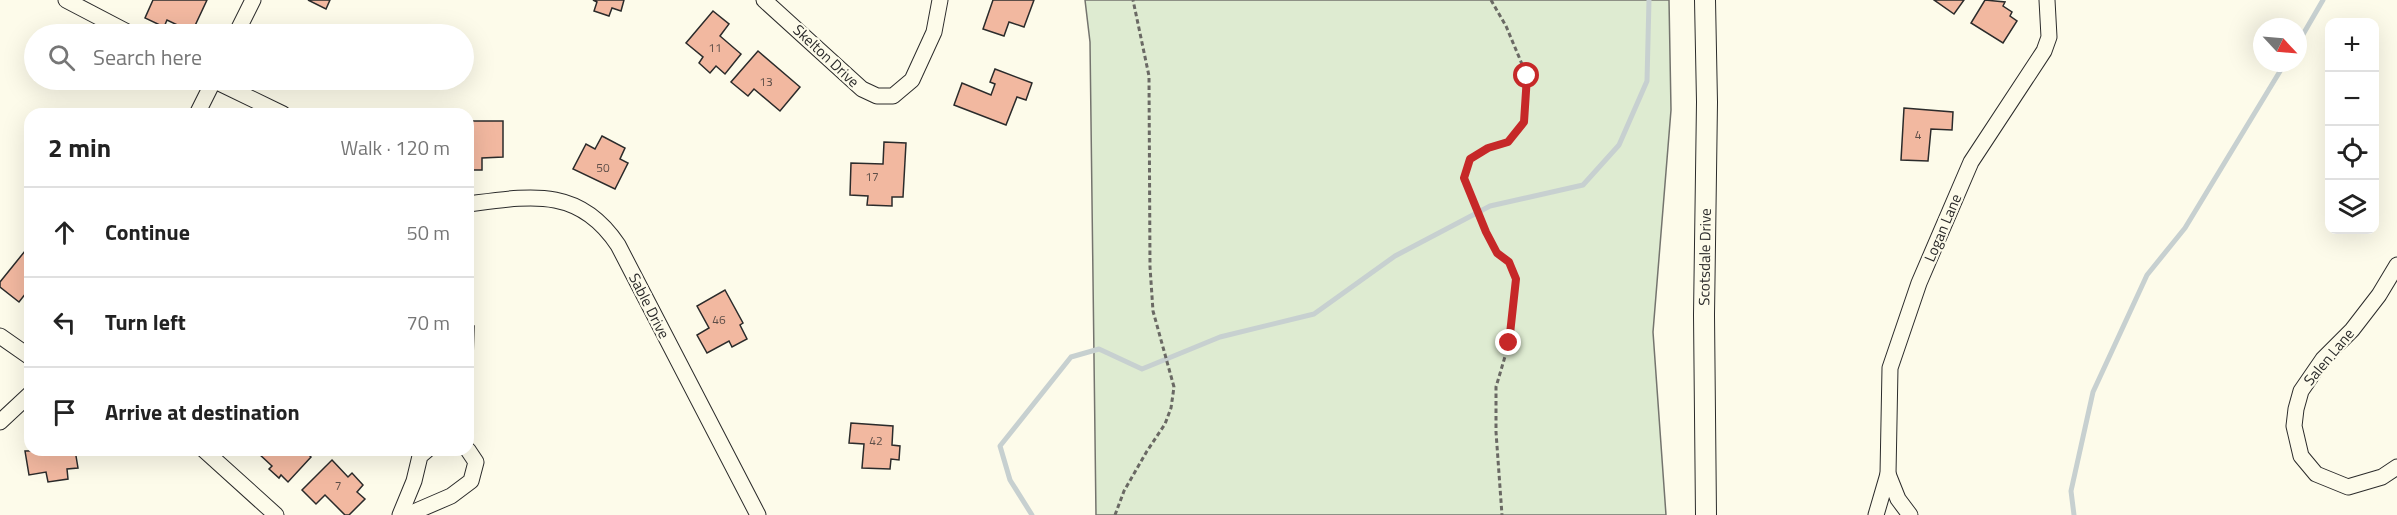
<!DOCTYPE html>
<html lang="en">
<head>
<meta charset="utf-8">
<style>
	body { margin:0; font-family:"Titillium Web",sans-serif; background:#f2f2f2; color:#222 }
	.controls { position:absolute; right:18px; top:18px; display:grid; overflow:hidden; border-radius:12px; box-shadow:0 6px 24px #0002 }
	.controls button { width:54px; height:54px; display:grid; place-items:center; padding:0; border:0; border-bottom:2px solid #e0e0e0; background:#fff; color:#222; font:30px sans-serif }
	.compass { position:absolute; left:2253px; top:18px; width:54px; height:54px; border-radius:50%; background:#fff; box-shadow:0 6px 24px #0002; rotate:116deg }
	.stop { position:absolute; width:18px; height:18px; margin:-14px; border:4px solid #c62828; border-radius:50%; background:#fff }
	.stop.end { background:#c62828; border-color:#fff; box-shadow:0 2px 6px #0008 }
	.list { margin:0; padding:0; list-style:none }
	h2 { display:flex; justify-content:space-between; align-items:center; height:78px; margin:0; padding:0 24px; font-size:26px }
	h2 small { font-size:20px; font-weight:400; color:#767676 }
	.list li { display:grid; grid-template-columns:39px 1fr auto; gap:18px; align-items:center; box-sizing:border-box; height:90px; padding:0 24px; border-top:2px solid #e0e0e0 }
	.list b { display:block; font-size:22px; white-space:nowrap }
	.list em { font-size:20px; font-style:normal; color:#767676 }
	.icon { flex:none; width:33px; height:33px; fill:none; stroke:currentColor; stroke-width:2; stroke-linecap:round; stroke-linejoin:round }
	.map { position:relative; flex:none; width:2397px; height:515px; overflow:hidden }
	.search { position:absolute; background:#fff; box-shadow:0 6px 24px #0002; left:24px; top:24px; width:450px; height:66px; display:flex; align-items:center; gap:15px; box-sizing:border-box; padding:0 21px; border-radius:33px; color:#767676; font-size:22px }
	.panel { position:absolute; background:#fff; box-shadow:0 6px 24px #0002; left:24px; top:108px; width:450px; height:348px; border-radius:18px }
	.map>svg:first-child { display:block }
</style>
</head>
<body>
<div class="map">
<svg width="2397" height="515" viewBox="0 0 2397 515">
	<rect width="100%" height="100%" fill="#fdfbea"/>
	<polygon fill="#deebd1" stroke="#74746e" stroke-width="1.5" points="1085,0 1669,0 1671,110 1653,332 1666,515 1096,515 1090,42"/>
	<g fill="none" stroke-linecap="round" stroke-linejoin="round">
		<g stroke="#c7d0d0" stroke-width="5">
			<polyline points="2298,43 2323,0"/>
			<polyline points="1032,515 1010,480 1000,446 1071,357 1099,349 1142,369 1220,337 1314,314 1395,256 1490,206 1583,185 1619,145 1647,81 1649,0"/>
			<polyline points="2074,515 2071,491 2093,392 2147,275 2185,228 2285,63"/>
		</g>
	</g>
	<g fill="#f2b8a0" stroke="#2b2b2b" stroke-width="1.5">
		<polygon points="153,0 207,0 192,32 167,20 164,27 145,18"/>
		<polygon points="308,0 330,0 326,9"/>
		<polygon points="593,0 624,0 621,11 612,8 609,16 594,11 597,2"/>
		<polygon points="993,0 1034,0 1024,27 1009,22 1004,36 983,29"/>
		<polygon points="1934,0 1964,0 1954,14"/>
		<polygon points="1985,0 2005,2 2003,6 2012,12 2010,16 2017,21 2003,43 1971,23"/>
		<polygon points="713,11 729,24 720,36 741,54 725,74 716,66 710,73 699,63 703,57 686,43"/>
		<polygon points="758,51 800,87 780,111 754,89 748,96 731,82"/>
		<polygon points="995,69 1032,83 1026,100 1017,97 1006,125 954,105 962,83 991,95 995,84 990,82"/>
		<polygon points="1904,108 1953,112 1952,130 1931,129 1928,161 1901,160"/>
		<polygon points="468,121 503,121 503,157 482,158 482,170 468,170"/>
		<polygon points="602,136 625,148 620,159 628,163 615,189 573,169 586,144 595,149"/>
		<polygon points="884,142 906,143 903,197 892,197 892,206 867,205 868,196 850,195 851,163 883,164"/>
		<polygon points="25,251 30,255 30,288 19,302 0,287 0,282"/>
		<polygon points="725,290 743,323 740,325 747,339 732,347 729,341 707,353 697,335 709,328 697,306"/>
		<polygon points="468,326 474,326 473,359 468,359"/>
		<polygon points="851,423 893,426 892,445 900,446 899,460 891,459 890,469 862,468 864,444 849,443"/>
		<polygon points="75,450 78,468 67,469 68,479 48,482 46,472 29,475 25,451"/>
		<polygon points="261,450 304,450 311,457 288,482 281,475 279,478 269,469 272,466 258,453"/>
		<polygon points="332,460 348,477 352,473 363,485 357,492 365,499 349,515 345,515 325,495 316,504 302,490"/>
	</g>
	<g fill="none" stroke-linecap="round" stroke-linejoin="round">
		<defs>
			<g id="minor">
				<polyline points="66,0 131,34"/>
				<polyline points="764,0 862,89 877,96 893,96 912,80 934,32 940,0"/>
				<polyline points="236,34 253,0"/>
				<polyline points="213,80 283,114"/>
				<polyline points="197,114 214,80"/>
				<path d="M 468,204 C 530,196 579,186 618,245 L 758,515"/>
				<polyline points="2397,265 2379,295 2352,330 2323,359 2301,391 2296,409 2294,426 2301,456 2316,474 2348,487 2382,477 2397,467"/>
				<polyline points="0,336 30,357"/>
				<polyline points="0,422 30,394"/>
				<polyline points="204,450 276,515"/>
				<polyline points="1888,474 1898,499 1910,515"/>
				<polyline points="400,515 414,481 420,456 427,450"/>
				<polyline points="407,515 451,496 471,481 476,462 468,450"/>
				<polyline points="1876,515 1888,474 1890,368 1919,283 1971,162 2044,51 2049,37 2047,0"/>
			</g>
			<polyline id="tertiary" points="1705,0 1707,102 1704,315 1706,515"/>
		</defs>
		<use href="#minor" stroke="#2b2b2b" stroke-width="17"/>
		<use href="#tertiary" stroke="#2b2b2b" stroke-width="22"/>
		<g stroke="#6a6964" stroke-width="3" stroke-dasharray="4.5 3" stroke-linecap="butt">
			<polyline points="1491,0 1506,26 1527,76 1524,122 1508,142 1488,148 1470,159 1464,178 1486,232 1497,253 1509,262 1516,279 1509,343 1496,387 1496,432 1502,515"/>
			<polyline points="1115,515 1124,491 1147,451 1165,424 1171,408 1174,387 1153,311 1150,267 1149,76 1133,0"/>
		</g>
		<use href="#minor" stroke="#fdfbea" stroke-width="15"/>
		<use href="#tertiary" stroke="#fdfbea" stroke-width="20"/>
	</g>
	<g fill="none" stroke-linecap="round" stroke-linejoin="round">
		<polyline stroke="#c62828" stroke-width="8" points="1509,343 1516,279 1509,262 1497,253 1486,232 1464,178 1470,159 1488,148 1508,142 1524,122 1527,76"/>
	</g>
	<g text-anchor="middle" stroke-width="4.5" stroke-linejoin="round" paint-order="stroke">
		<g font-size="12" fill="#5d4e48">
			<text x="715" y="52">11</text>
			<text x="766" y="86">13</text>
			<text x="1918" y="139">4</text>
			<text x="603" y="172">50</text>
			<text x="872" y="181">17</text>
			<text x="719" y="324">46</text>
			<text x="876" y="445">42</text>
			<text x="338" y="490">7</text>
		</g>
		<g font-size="15" fill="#2b2b2b" stroke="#fdfbea">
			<text transform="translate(826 56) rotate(43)" y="5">Skelton Drive</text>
			<text transform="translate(1943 228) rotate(-67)" y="5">Logan Lane</text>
			<text transform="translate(1705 257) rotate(-89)" y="5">Scotsdale Drive</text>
			<text transform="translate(649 306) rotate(63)" y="5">Sable Drive</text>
			<text transform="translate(2329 357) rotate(-50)" y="5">Salen Lane</text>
		</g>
	</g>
</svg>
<div class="controls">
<button>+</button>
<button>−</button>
<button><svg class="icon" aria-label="locate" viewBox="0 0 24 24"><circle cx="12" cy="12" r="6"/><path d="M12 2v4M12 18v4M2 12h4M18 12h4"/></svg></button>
<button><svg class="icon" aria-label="layers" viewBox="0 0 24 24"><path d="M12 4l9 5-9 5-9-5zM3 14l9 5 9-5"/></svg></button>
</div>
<svg class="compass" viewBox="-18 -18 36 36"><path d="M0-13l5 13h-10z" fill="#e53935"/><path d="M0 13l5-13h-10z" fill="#767676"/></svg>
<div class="stop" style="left:1527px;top:76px"></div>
<div class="stop end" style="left:1509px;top:343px"></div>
<div class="search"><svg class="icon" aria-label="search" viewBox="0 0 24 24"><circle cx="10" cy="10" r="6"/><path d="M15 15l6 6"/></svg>Search here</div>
<section class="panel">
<h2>2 min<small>Walk · 120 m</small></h2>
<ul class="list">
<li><svg class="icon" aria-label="ahead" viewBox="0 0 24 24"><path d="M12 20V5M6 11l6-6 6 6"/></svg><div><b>Continue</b></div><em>50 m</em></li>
<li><svg class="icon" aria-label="left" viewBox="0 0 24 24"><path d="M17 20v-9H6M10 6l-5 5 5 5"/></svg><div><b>Turn left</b></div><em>70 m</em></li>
<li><svg class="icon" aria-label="arrive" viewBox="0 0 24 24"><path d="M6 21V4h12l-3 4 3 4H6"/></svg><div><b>Arrive at destination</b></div></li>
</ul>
</section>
</div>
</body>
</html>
